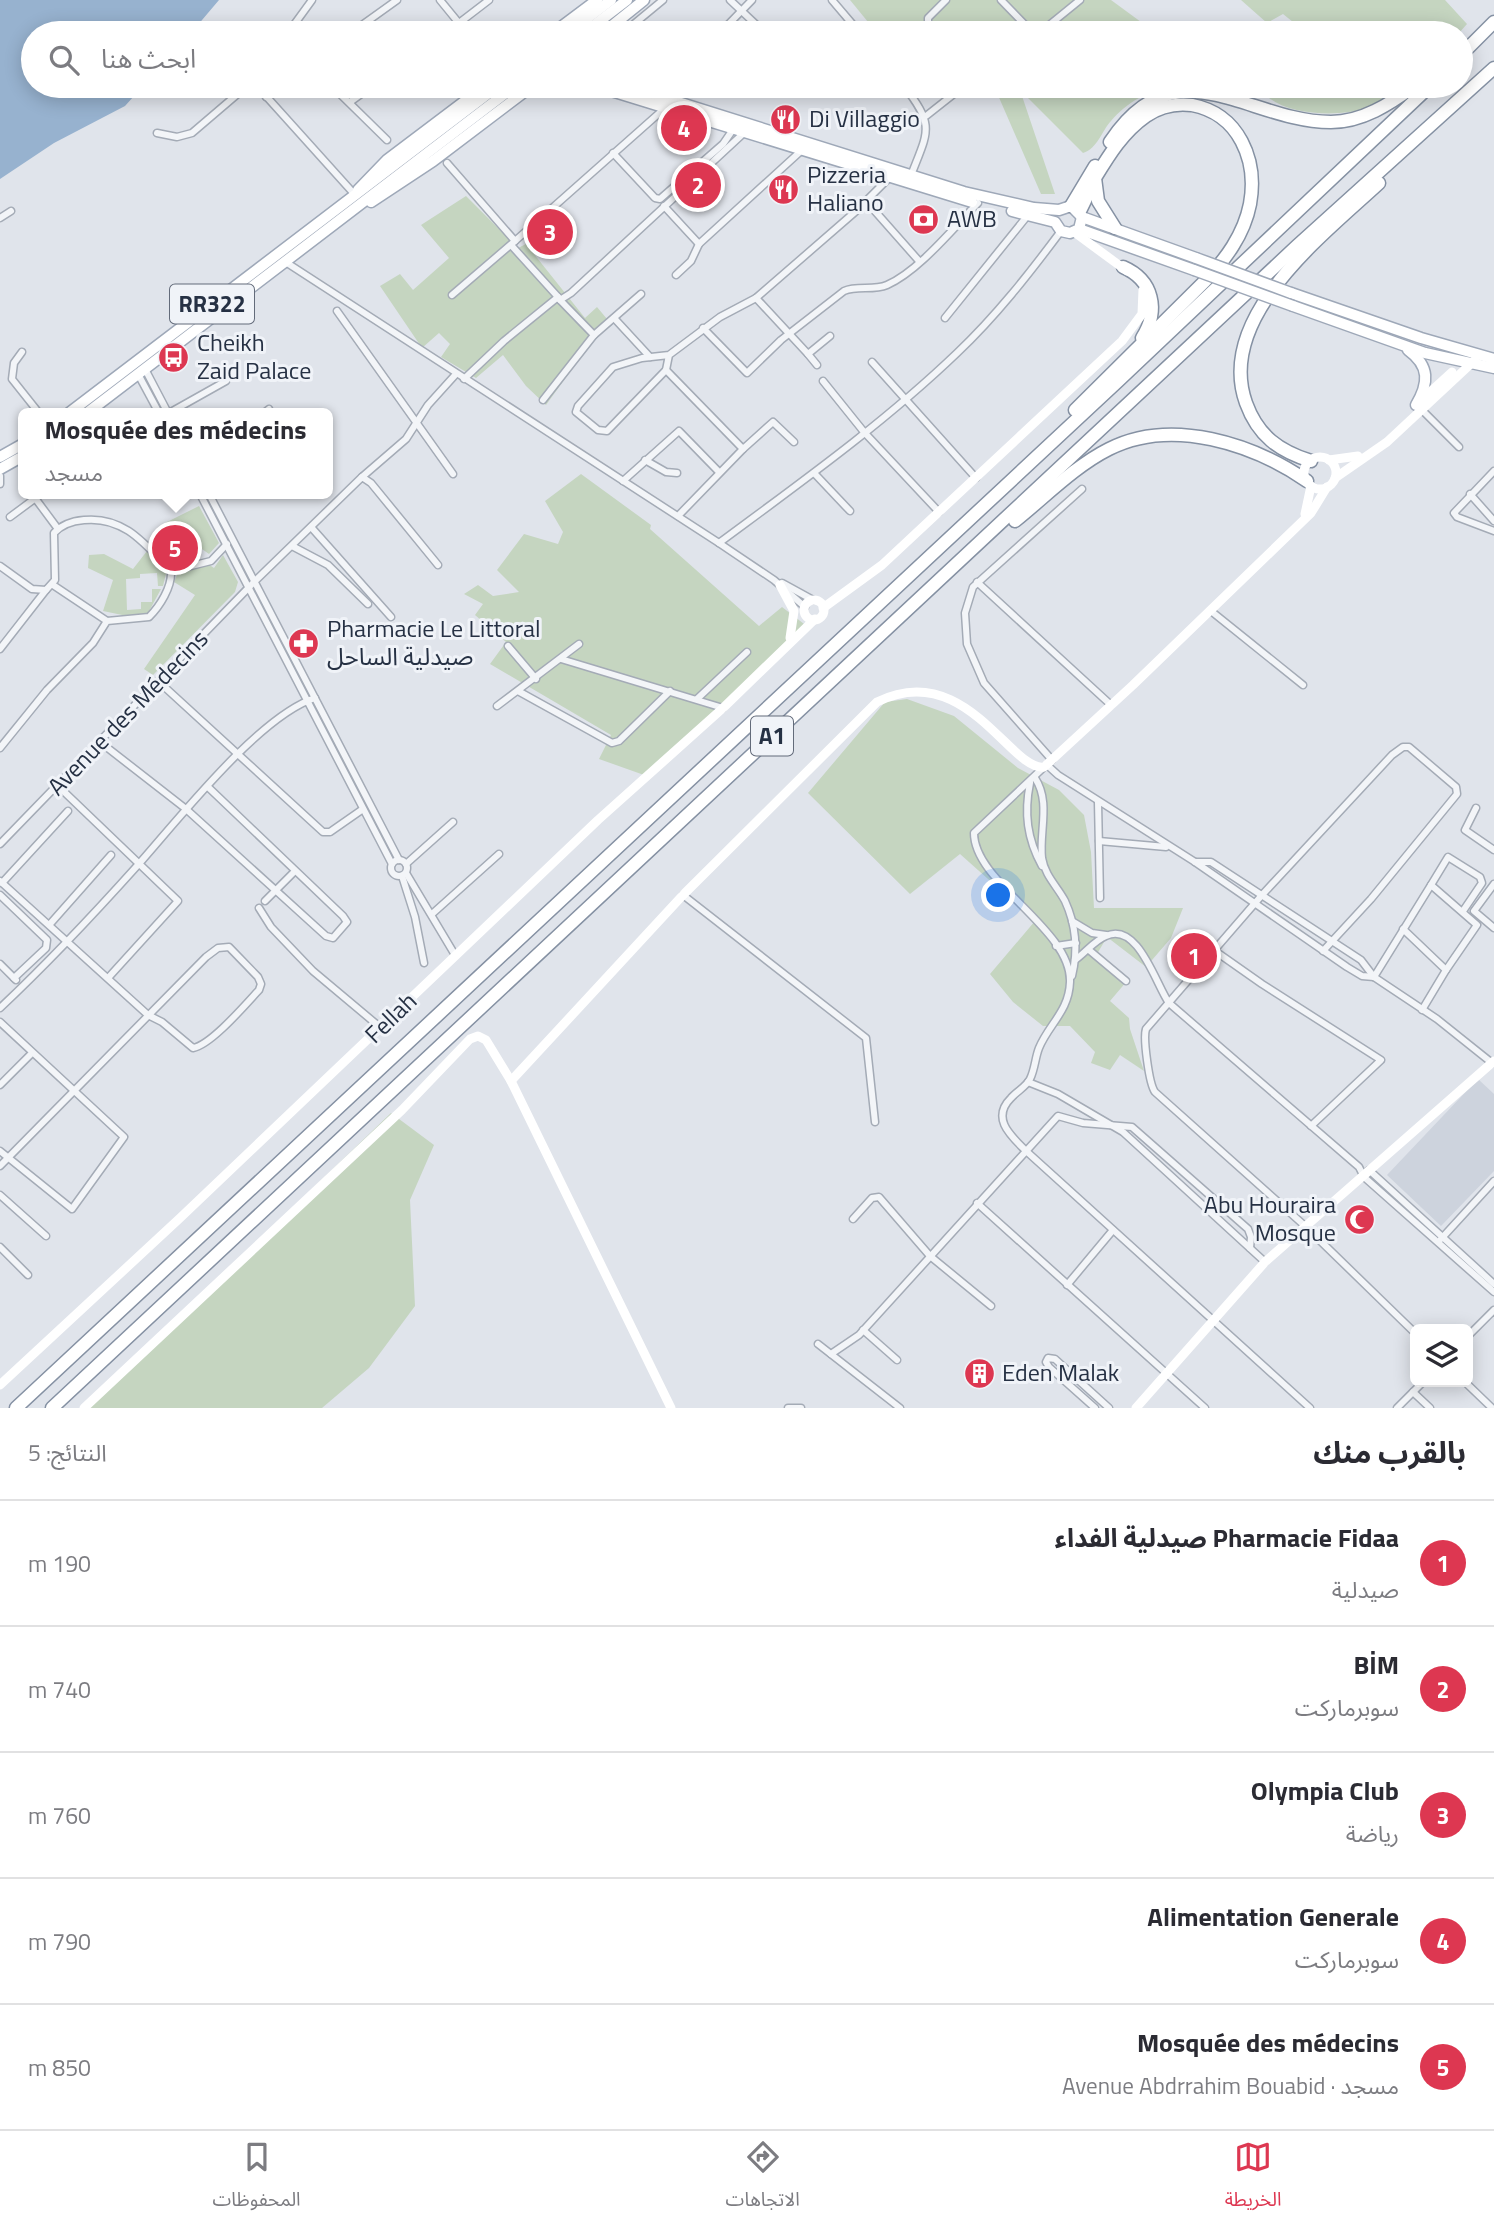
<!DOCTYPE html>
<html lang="ar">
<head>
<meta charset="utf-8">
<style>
	body { margin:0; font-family:"Titillium Web","Noto Sans Arabic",sans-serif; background:#f2f2f3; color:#2b2b33; direction:rtl }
	.controls { position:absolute; right:21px; bottom:21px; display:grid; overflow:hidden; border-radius:10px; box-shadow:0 4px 18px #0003 }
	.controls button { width:63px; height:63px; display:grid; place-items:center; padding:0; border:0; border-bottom:2px solid #e1e1e2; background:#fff; color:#2b2b33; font:35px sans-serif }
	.you { position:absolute; left:999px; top:896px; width:24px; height:24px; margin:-18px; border:5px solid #fff; border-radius:50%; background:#1a73e8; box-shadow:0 0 0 10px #1a73e833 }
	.badge { display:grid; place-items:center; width:46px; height:46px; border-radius:50%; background:#dd3751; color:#fff; font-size:23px; font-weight:700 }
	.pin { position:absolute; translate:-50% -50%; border:4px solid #fff; box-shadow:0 2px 7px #0006 }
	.popup { position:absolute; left:18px; top:408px; width:315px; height:91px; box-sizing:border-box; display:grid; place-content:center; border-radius:10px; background:#fff; filter:drop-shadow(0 2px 5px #0005); font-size:23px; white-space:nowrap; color:#7c7c81 }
	.popup b { font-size:26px; color:#2b2b33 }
	.popup::after { content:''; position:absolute; left:50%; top:100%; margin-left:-14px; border:14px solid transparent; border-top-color:#fff }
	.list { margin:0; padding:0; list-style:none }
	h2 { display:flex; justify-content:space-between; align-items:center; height:91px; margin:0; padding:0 28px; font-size:30px }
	h2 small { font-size:23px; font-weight:400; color:#7c7c81 }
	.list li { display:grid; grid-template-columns:46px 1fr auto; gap:21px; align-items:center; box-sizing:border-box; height:126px; padding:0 28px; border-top:2px solid #e1e1e2 }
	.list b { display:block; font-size:26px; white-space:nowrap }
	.list p { margin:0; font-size:23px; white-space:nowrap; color:#7c7c81 }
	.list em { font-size:23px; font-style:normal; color:#7c7c81 }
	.icon { flex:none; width:38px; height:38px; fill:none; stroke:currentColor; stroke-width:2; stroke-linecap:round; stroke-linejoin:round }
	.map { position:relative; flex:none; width:1494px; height:1408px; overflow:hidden; direction:ltr }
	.search { position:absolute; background:#fff; box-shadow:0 4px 18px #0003; left:21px; right:21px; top:21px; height:77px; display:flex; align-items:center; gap:18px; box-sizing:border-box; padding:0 24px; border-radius:38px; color:#7c7c81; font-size:26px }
	.sheet { height:721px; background:#fff }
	nav { display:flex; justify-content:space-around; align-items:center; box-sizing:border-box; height:98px; border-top:2px solid #e1e1e2; background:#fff; font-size:19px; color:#7c7c81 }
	nav a { display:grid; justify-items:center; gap:4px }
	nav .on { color:#dd3751 }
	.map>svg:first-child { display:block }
</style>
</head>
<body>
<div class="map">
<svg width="1494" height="1408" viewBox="0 0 1494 1408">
	<rect width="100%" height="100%" fill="#e0e4eb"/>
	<polygon fill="#cdd3dd" points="1478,1079 1494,1094 1494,1171 1441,1226 1387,1175"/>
	<g fill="#c5d5c0">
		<polygon points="850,0 1111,0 1156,33 877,33"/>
		<polygon points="1241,0 1445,0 1467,24 1459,33 1302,33 1303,30 1283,14 1267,23"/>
		<path d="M 994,86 L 1172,86 C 1149,90 1126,103 1111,121 C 1101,132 1098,148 1083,153 L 1020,90 L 1055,194 L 1041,194 Z"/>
		<path d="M 1259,86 L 1398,86 C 1388,93 1377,104 1366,108 C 1339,118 1273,116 1259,86 Z"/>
		<polygon points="466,196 518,248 526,244 585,318 597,307 612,325 593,340 546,405 526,386 503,355 476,378 441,357 450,344 439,333 422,348 380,286 400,274 413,290 449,258 421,225"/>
		<polygon points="581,474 651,525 650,529 759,626 782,607 808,627 644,775 599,759 611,735 490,664 506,642 475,615 483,604 464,594 478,585 493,596 519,592 497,570 524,534 558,544 563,532 545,501"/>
		<polygon points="199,506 219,543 209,554 165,523"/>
		<polygon points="147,551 167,570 163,586 158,586 157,573 140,574 140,578 126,579 127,610 141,609 141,602 152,602 152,589 161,589 148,613 127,616 103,611 113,580 88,568 89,555 104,554 133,569"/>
		<polygon points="223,555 238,582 235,592 153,675 144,669 195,595 174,582 178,572 208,564 214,568"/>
		<polygon points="907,699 954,716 1018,768 1059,790 1084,815 1091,852 1094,908 1183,908 1171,938 1146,967 1107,937 1097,954 1127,981 1110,1001 1129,1018 1130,1029 1144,1071 1120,1055 1110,1070 1091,1063 1095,1052 1070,1026 1043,1026 1013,1002 990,974 1035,921 960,854 910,894 808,793 885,702"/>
		<polygon points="391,1113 434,1145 410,1200 415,1306 369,1368 322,1408 84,1408"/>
	</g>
	<polygon fill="#97b2cf" points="0,0 219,0 191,33 33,33 33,86 143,86 125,106 54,143 0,179"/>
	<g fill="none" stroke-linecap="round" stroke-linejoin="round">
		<defs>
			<g id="street">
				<polyline points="440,0 467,33"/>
				<polyline points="730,0 765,33"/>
				<polyline points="832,0 860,33"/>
				<polyline points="1001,0 1032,32"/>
				<polyline points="288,33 312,0"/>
				<polyline points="351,33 397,0"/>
				<polyline points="446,33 489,0"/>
				<polyline points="623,33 663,0"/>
				<polyline points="720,33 752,0"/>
				<polyline points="934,33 928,25 928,18 946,0"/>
				<polyline points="1030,33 1048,26 1080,0"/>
				<polyline points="257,86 356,196"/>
				<polyline points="332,86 387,140"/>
				<path d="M 904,86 C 936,127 928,131 910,178"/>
				<polyline points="266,97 280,86"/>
				<polyline points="665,97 673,86"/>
				<polyline points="350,102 372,86"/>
				<polyline points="926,116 964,86"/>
				<polyline points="157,133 177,137 192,133 247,86"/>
				<polyline points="613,153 655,198 660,199 723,144 734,128"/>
				<polyline points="447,163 515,241 452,295"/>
				<polyline points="866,201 919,261"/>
				<polyline points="664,206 699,244"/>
				<polyline points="0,218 11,211"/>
				<polyline points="515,241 665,108"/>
				<polyline points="511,245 558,297"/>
				<polyline points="284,261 719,543 774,580 805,607"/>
				<polyline points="676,275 691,261 699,244 802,150"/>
				<polyline points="756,298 808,354 830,336"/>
				<polyline points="560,300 594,335"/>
				<polyline points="337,311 453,474"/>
				<polyline points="614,318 650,357"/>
				<polyline points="945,318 1028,215"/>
				<path d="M 703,328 L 747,373 L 781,340 L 844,291 C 857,285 873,291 887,285 C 919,271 953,228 978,203"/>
				<polyline points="22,352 14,363 12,379 39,413"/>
				<polyline points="808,354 817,365"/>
				<polyline points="669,355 666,370 607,431 598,430 576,412 578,406 613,367 642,358 669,355 720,317 756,298 855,212 892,175"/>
				<polyline points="872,362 976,478"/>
				<polyline points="145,369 168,413"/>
				<polyline points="666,370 743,449 678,516"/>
				<polyline points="138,374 159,413"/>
				<polyline points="464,379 504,341 558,297 560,300 571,293 746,131"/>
				<polyline points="823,381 864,432 939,512"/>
				<polyline points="543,400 594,335 641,294"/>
				<polyline points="1421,409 1459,447"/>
				<polyline points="169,413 226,381"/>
				<polyline points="264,413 269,409"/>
				<polyline points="743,449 773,422 794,442"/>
				<polyline points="645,460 666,472 677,473"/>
				<polyline points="1494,471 1454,513 1457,517 1494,531"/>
				<polyline points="814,473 850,511"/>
				<polyline points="0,476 0,484"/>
				<polyline points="362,477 406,439 428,405 456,374"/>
				<polyline points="623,481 679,431 719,472"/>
				<polyline points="200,494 392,864"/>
				<polyline points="209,494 399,860"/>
				<polyline points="1470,494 1494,521"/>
				<polyline points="35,498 58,529"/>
				<polyline points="10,517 41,494"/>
				<polyline points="311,527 391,617"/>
				<path d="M 719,543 C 800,483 884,423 957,353 C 996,316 1029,274 1061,231"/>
				<polyline points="292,546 328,565 368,604"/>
				<path d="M 0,566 L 32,589 L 46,590 L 55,580 L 54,533 C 62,524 72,521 84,520 C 124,516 145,544 171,571 C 172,587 160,606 149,617 L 107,621 L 93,643 L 47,690 L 0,748"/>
				<polyline points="171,571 211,561 227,544"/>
				<polyline points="977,582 1111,705"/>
				<polyline points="782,583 813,600"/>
				<polyline points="53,585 107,621"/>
				<polyline points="1211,611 1303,685"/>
				<polyline points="508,646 536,679"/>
				<polyline points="0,649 46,590"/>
				<polyline points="561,659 723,708"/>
				<polyline points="158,681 323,832 330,832 363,809"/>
				<polyline points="518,691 612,743 619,741 670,691"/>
				<polyline points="697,699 747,652"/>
				<polyline points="497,706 579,644"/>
				<polyline points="100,742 186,809 326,936 333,938 347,922 343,916 208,787"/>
				<polyline points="1052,760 984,683 967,644 965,613 973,587 1082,489"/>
				<polyline points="1047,765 1058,775 1195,862 1347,967 1362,976 1374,977"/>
				<path d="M 1044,767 L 974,833 C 974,883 1072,929 1070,982 C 1069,1011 1049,1024 1039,1048 C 1035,1058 1035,1069 1030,1079 C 1026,1087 1017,1091 1011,1098 C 991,1118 1010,1135 1025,1150 L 1310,1408"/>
				<path d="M 1035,778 C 1051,802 1039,832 1042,858 C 1045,876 1057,886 1065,901 C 1076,925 1078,951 1072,976"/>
				<path d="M 1030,783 C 1024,813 1027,839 1042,866"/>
				<polyline points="57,785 178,901 108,978"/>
				<polyline points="1098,802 1100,898"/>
				<polyline points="1476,808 1465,830 1494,850"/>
				<polyline points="1099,841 1166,847"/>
				<polyline points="0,844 255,581 362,477 371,483 438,565"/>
				<circle cx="399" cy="868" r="8"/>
				<polyline points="1195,862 1211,862 1361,960 1374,977 1437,1019 1492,1063"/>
				<polyline points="406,864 453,822"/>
				<polyline points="406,873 455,955"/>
				<polyline points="402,876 415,917 424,963"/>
				<path d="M 0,881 L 148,1015 L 162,1022 L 193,1048 C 211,1045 245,1005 259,990 L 261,984 L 258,977 L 229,947 L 218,948 L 206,957 L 0,1166"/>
				<polyline points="2,883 68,811"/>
				<polyline points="1494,884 1474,911 1494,928"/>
				<polyline points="1431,885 1448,857 1480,877 1482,883 1463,911"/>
				<polyline points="0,895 47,940 46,948 14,978"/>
				<polyline points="683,895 866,1038 875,1122"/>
				<polyline points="265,901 295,871"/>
				<polyline points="259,908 271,927 313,971 381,1028"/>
				<polyline points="432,914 499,854"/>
				<polyline points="1072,921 1092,933 1106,935"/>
				<polyline points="50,924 111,855"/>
				<polyline points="1403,929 1446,970 1422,1010"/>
				<polyline points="1056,946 1076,943"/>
				<polyline points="1089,950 1126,981"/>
				<polyline points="1215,951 1262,984 1381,1060 1311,1126"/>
				<path d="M 1323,951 L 1371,899 L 1457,794 L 1456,787 L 1409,747 L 1403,747 L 1392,755 L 1262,895 L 1146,1029 C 1143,1038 1149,1084 1155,1092 L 1305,1226 L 1415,1333"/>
				<path d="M 1075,960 C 1085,953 1095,940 1106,936 C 1138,921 1156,985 1169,1003 L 1359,1167 L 1364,1177 L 1494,1292"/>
				<polyline points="0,964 16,980"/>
				<polyline points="1374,977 1431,885 1477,925 1446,970"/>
				<path d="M 0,1008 C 48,963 93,915 137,866 C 178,820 259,716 315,698"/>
				<polyline points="0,1022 124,1137 72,1209 0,1151"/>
				<polyline points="1028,1082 1058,1094 1123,1132 1265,1262"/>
				<polyline points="0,1085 32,1053"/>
				<polyline points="1369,1170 1494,1284"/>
				<polyline points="0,1195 46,1236"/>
				<polyline points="977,1203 1205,1408"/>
				<polyline points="853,1219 872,1198 879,1197 930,1256 991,1306"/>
				<polyline points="1441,1239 1494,1181"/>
				<polyline points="0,1247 28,1275"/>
				<polyline points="1067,1285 1113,1230"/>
				<polyline points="863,1330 897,1360"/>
				<polyline points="1468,1336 1494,1310"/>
				<polyline points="818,1344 900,1408"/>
				<polyline points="831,1354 859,1335 1058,1116 1083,1123 1132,1127 1248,1229 1251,1237 1250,1248"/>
				<polyline points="1465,1382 1492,1408"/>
				<polyline points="1413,1392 1430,1408"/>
				<polyline points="788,1408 801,1408"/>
				<polyline points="1095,1408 1049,1367 1046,1362 1048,1358 1055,1359 1109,1408"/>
				<polyline points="1397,1408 1423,1382"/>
			</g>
			<g id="primary">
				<polyline points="553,33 597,0"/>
				<polyline points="568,33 611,0"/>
				<polyline points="584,33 627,0"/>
				<polyline points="603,33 644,0"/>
				<polyline points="595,86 972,202"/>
				<polyline points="627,86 964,192 1034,208 1059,210 1071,206 1082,217 1196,258"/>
				<polyline points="358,190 387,160 485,86"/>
				<polyline points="371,202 433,161 532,86"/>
				<polyline points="1012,211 1055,222 1061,231 1070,233 1079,229 1082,217"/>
				<polyline points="1079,229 1194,270"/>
				<polyline points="1291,293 1421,338 1494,359"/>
				<polyline points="1293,306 1425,353 1494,368"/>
				<path d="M 1408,350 C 1430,366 1429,383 1416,405"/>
				<polyline points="69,413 498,86"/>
				<polyline points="87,413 515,86"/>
				<polyline points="0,457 23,444"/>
				<polyline points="0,469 23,456"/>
			</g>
			<g id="highway">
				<polyline points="1461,55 1494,22"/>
				<path d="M 1110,142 C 1176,42 1248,122 1331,122 C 1362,122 1390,104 1414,86"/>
				<polyline points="1071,206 1095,166"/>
				<polyline points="1080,211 1095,180"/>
				<path d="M 1123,267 C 1153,280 1160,310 1142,338"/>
				<path d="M 1075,410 L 1204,282 C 1225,260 1244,235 1250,204 C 1258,160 1239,114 1192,105 C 1176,103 1159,107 1146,116 C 1123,132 1109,155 1095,178 L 1098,201 L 1115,228"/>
				<path d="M 1311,461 C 1279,451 1258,436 1246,403 C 1215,317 1323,235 1379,183"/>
				<path d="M 1015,521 C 1045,497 1075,466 1109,449 C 1172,417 1253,444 1307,481"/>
				<polyline points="16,1408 1118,381 1430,86"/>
				<polyline points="52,1408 1297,246 1494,68"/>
			</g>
		</defs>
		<use href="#street" stroke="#a4abb6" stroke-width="9"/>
		<use href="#primary" stroke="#9ea8b8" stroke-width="13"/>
		<use href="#highway" stroke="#8591a3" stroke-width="15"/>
		<use href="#street" stroke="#f3f5f8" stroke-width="6"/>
		<g stroke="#fff" stroke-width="9">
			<polyline points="1074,232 1127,271"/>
			<polyline points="1418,403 1452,372"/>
			<circle cx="1320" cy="473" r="16"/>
			<polyline points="1329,460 1358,456"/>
			<polyline points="1335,478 1387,442 1475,360"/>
			<polyline points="1305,514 1311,486"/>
			<polyline points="780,585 794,611 790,638"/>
			<circle cx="814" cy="610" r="10"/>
			<polyline points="823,608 882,565 1122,341 1142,314 1143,290"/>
			<path d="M 511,1081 L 683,895 L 877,702 C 965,658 1011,772 1044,767 L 1133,685 L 1311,513 L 1327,487"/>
			<polyline points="0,1385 180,1218 598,820 723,708 815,619"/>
			<polyline points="84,1408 402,1110 470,1039 478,1036 486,1040 511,1081 671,1408"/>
			<polyline points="1136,1408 1265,1262 1494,1061"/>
		</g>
		<use href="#primary" stroke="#fff" stroke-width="10"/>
		<use href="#highway" stroke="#fff" stroke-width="12"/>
		<defs>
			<g id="primary-bridge">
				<polyline points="1196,258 1291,293"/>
				<polyline points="1194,270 1293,306"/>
			</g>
		</defs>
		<use href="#primary-bridge" stroke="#9ea8b8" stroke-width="13" stroke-linecap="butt"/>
		<use href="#primary-bridge" stroke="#fff" stroke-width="10"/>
	</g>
	<defs>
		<symbol id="restaurant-disc" viewBox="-11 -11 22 22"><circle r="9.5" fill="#dd3751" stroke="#f0f3f8"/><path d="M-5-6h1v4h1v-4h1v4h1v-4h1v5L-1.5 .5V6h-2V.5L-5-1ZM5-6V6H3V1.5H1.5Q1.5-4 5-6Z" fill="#fff"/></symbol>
		<symbol id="bank-disc" viewBox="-11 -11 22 22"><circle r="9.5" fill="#dd3751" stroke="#f0f3f8"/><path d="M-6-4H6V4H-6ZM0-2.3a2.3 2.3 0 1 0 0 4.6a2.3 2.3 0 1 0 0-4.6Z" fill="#fff"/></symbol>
		<symbol id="bus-disc" viewBox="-11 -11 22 22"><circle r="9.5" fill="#dd3751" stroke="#f0f3f8"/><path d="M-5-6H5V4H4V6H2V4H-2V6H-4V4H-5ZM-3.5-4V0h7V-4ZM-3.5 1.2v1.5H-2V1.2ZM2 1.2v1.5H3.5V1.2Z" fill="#fff"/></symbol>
		<symbol id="pharmacy-disc" viewBox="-11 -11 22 22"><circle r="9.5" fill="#dd3751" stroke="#f0f3f8"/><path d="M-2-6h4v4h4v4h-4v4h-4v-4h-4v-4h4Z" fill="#fff"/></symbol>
		<symbol id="mosque-disc" viewBox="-11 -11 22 22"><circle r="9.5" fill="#dd3751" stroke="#f0f3f8"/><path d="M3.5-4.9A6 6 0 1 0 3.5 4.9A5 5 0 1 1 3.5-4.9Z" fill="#fff"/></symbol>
		<symbol id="building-disc" viewBox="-11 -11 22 22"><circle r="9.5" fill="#dd3751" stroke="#f0f3f8"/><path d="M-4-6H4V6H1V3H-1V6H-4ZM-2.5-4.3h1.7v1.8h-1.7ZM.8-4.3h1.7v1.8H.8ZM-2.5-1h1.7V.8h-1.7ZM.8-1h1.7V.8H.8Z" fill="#fff"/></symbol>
	</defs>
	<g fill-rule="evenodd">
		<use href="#restaurant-disc" x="768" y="102" width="35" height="35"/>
		<use href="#restaurant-disc" x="766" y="172" width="35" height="35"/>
		<use href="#bank-disc" x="906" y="202" width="35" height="35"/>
		<use href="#bus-disc" x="156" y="340" width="35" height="35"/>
		<use href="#pharmacy-disc" x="286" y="626" width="35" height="35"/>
		<use href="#mosque-disc" x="1342" y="1202" width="35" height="35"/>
		<use href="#building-disc" x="962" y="1356" width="35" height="35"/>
	</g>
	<g text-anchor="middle" stroke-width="6" stroke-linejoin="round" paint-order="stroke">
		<g fill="#f0f3f8" stroke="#636b7a" stroke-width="2">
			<rect x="170" y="284.5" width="84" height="39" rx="5"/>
			<rect x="751" y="716.5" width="42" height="39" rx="5"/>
		</g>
		<g font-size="23" font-weight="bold" fill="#263144">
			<text x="212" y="312">RR322</text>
			<text x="772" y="744">A1</text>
		</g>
		<g font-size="24" fill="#263144" stroke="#f0f3f8" text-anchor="start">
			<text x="809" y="127">Di Villaggio</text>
			<text x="807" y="183">Pizzeria<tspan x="807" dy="28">Haliano</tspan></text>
			<text x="947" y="227">AWB</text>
			<text x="197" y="351">Cheikh<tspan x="197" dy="28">Zaid Palace</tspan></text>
			<text x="327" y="637">Pharmacie Le Littoral<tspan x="327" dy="28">صيدلية الساحل</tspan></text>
			<text x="1336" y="1213" text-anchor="end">Abu Houraira<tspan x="1336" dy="28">Mosque</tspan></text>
			<text x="1002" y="1381">Eden Malak</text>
		</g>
		<g font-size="24" fill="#263144" stroke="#f0f3f8">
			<text transform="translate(128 713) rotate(-46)" y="8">Avenue des Médecins</text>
			<text transform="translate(391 1018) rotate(-44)" y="8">Fellah</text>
		</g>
	</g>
</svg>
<div class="controls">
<button><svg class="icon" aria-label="layers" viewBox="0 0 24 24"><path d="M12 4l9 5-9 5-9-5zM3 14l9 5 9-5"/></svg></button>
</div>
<div class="you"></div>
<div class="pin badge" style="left:1194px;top:956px">1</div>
<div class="pin badge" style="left:698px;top:185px">2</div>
<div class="pin badge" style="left:550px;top:232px">3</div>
<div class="pin badge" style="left:684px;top:128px">4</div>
<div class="pin badge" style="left:175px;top:548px">5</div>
<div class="popup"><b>Mosquée des médecins</b>مسجد</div>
<div class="search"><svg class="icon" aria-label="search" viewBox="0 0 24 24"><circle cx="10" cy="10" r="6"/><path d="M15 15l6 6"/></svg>ابحث هنا</div>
</div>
<section class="sheet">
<h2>بالقرب منك<small>النتائج: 5</small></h2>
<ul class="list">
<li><span class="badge">1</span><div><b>Pharmacie Fidaa صيدلية الفداء</b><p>صيدلية</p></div><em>190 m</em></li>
<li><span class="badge">2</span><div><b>BİM</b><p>سوبرماركت</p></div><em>740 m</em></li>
<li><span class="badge">3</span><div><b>Olympia Club</b><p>رياضة</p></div><em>760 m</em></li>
<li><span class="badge">4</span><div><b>Alimentation Generale</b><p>سوبرماركت</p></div><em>790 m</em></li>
<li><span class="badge">5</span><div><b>Mosquée des médecins</b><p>مسجد · Avenue Abdrrahim Bouabid</p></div><em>850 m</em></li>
</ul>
</section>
<nav>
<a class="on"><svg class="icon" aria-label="map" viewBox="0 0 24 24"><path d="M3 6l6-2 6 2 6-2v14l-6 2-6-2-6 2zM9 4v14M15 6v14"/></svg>الخريطة</a>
<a><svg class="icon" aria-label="directions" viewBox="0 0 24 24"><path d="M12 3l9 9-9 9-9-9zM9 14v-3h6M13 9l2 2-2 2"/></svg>الاتجاهات</a>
<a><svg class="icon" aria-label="saved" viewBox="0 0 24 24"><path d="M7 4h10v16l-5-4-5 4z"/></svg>المحفوظات</a>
</nav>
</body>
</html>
